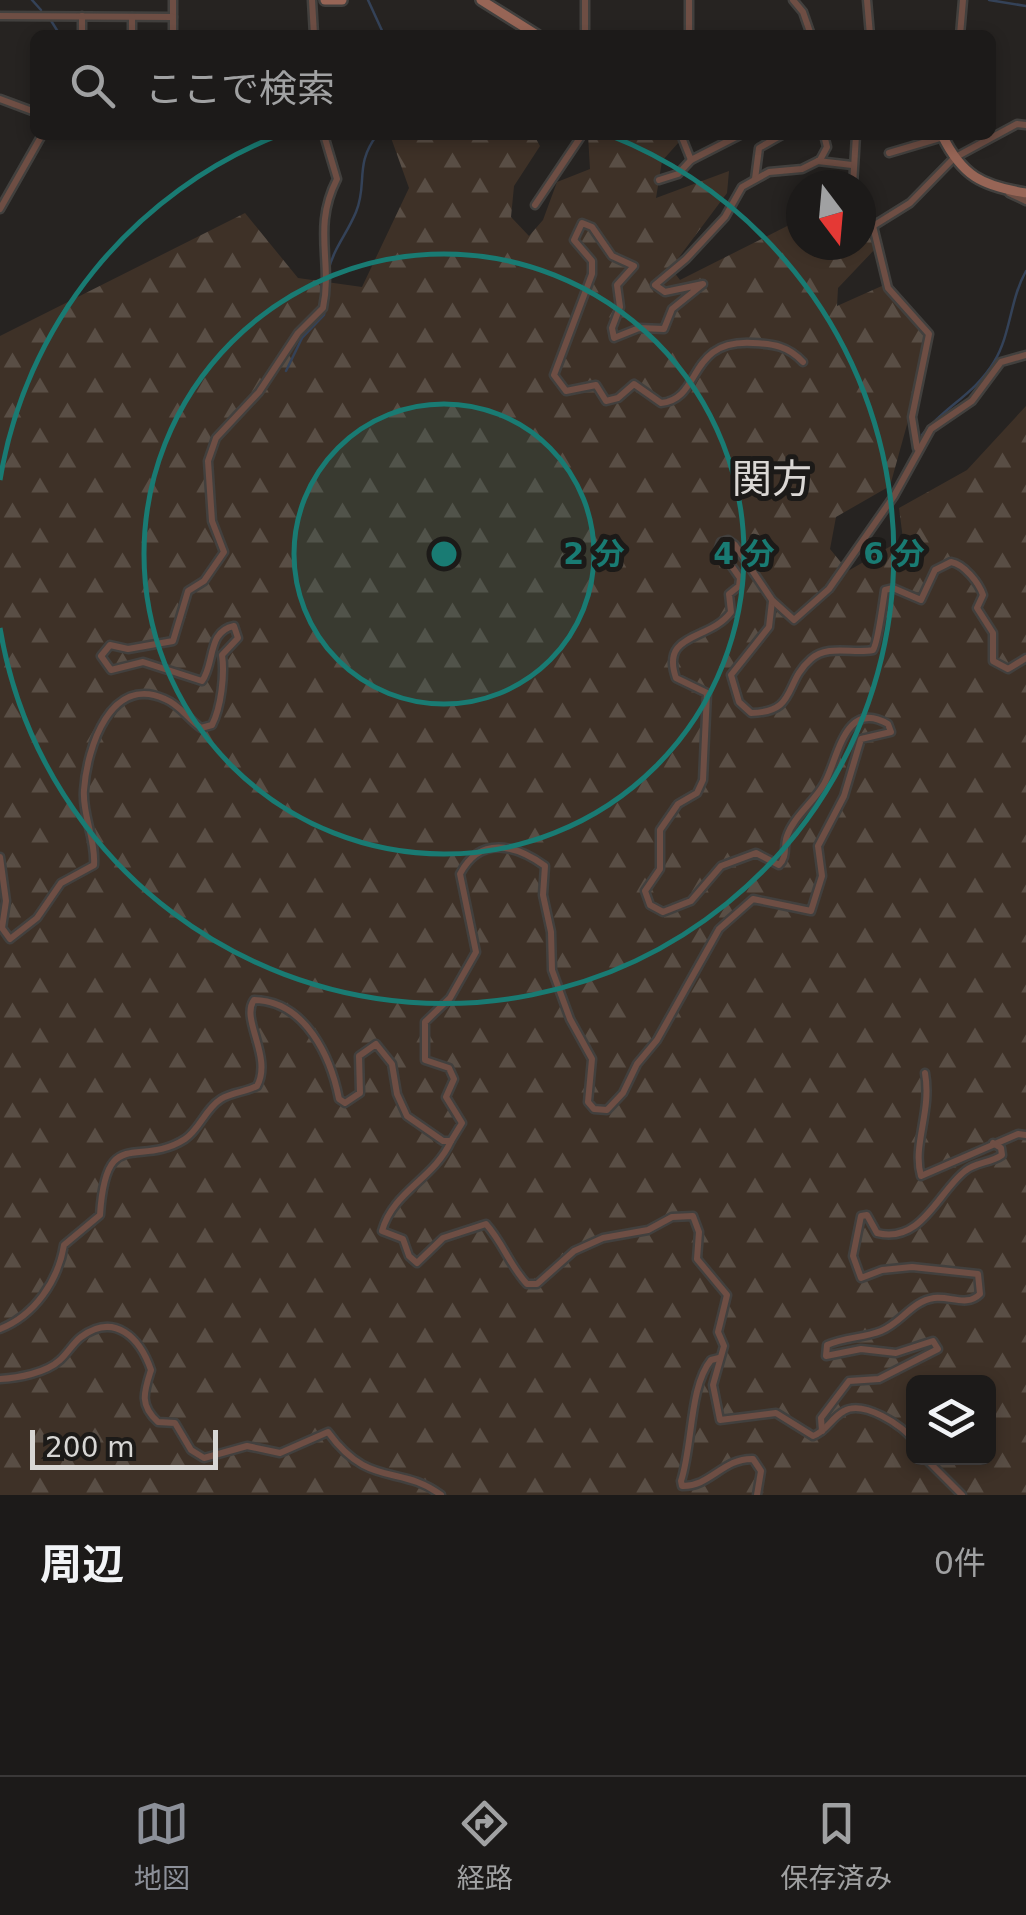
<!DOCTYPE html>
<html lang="ja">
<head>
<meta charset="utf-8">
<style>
	body { margin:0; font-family:"DejaVu Sans","Noto Sans JP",sans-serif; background:#292726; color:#f1f3f6 }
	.controls { position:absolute; right:30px; bottom:30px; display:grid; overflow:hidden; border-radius:15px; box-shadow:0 5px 15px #0003 }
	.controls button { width:90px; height:90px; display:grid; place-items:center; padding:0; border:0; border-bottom:2px solid #3a3838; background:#1c1a19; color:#f1f3f6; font:50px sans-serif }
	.compass { position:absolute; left:786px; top:170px; width:90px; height:90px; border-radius:50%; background:#1c1a19; box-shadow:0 5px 15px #0003; rotate:164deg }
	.scale { position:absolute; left:30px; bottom:25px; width:188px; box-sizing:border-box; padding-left:10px; border:5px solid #d7d6d4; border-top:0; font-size:28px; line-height:35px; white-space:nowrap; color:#d7d6d4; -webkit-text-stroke:8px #1c1a18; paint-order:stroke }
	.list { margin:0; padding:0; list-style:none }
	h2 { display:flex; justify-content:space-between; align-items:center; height:130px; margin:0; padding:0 40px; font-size:42px }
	h2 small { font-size:32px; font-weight:400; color:#a0a1a2 }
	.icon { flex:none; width:55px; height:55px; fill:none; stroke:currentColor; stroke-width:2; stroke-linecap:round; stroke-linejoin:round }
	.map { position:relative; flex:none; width:1026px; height:1495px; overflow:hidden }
	.search { position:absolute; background:#1c1a19; box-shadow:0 5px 15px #0003; left:30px; right:30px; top:30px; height:110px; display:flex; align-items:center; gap:25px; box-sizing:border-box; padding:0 35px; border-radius:15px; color:#a0a1a2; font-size:38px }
	.sheet { height:280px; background:#1c1a19 }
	nav { display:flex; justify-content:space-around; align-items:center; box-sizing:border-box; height:140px; border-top:2px solid #3a3838; background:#1c1a19; font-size:28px; color:#a0a1a2 }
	nav a { display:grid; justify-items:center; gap:5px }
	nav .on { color:#8c9099 }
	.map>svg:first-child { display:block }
</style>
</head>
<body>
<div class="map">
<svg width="1026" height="1495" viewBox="0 0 1026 1495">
	<defs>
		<pattern id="forest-firs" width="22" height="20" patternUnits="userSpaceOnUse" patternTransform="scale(2.5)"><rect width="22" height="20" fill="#3e3127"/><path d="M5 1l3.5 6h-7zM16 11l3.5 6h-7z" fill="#594e45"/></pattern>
	</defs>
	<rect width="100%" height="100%" fill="#262321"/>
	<path fill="url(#forest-firs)" fill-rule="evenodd" d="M 390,135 L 534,135 L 540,146 L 514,186 L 511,217 L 529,236 L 543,220 L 557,182 L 590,169 L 588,135 L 673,135 L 679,142 L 662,161 L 656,198 L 729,171 L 727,193 L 671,268 L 680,280 L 801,219 L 801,245 L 861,245 L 861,217 L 875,249 L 838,288 L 837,306 L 884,285 L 924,336 L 908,421 L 890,486 L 836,517 L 830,549 L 848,571 L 903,539 L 899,508 L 967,470 L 1026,406 L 1026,1495 L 0,1495 L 0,336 L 245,213 L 298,278 L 362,287 L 409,188 ZM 914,1382 L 988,1382 L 988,1458 L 914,1458 Z"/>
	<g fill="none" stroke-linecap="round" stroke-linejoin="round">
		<g stroke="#344258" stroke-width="2.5">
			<polyline points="32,0 41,10"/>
			<polyline points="368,0 384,35"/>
			<polyline points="989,0 1026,6"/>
			<polyline points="176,2 176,35"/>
			<polyline points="50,19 60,35"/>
			<polyline points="15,177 33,145"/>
			<path d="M 328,272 C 333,249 347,234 356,212 C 368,183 354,165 377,135"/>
			<polyline points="286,371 302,338 324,315 329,290"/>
			<path d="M 922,435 C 944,407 975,394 994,362 C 1011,334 1010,299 1026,271"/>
		</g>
		<defs>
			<g id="minor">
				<polyline points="173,0 173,35"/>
				<polyline points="312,0 314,35"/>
				<polyline points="585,0 585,35"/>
				<polyline points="793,0 803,12 811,35"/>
				<polyline points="867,0 870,35"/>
				<polyline points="0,16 173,17"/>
				<polyline points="82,16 82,35"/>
				<polyline points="132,17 132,35"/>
				<polyline points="689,35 689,0"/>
				<polyline points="960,35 963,0"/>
				<polyline points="0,99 35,112"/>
				<polyline points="681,135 691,160"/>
				<polyline points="889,153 943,137"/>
				<polyline points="818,161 852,165"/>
				<polyline points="755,179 759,148 782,135"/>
				<polyline points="659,180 678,174 691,160 740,135"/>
				<polyline points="853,185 856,135"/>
				<polyline points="1009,193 1026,201"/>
				<polyline points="861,203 873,226 888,288 929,334 912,417 917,448"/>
				<polyline points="535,205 582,135"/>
				<polyline points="0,209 42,135"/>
				<polyline points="873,226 910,203 954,158 1017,124 1026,125"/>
				<path d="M 803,362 C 788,346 774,344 753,343 C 686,339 703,399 661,403 L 634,384 L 618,398 L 606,401 L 596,385 L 566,391 L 554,375 L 592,274 L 592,261 L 574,240 L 582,223 L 592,227 L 612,256 L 634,266 L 617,285 L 620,307 L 612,328 L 614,338 L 639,328 L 664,329 L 672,309 L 703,284 L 665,292 L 655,285 L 686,259 L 725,217 L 742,187 L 769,172 L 802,169 L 820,160 L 827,147 L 824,135"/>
				<path d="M 772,601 L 769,627 L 731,675 L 739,702 L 751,713 C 798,712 783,683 811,659 C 828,644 853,654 873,650 C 878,643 883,602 885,590 L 893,588 L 921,600 L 935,570 L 951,562 C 964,564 979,583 983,595 L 977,608 L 993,633 L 993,661 L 1008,669 L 1026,658"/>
				<path d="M 0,857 L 6,901 L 2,928 L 10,939 L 37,918 L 61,883 L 94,865 C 96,839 82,815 84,790 C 87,747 111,674 165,699 C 180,705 188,719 201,728 L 212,725 C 221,708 225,674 222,655 L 238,638 L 234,626 C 207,631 215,664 202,681 L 143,662 L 111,670 L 101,656 L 110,645 L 128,649 L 173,641 L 188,591 L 204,581 L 224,552 L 212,521 L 208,461 L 216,438 L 259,392 L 298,333 L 323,308 C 333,261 312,228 337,179 L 324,135"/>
				<path d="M 925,1073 C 932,1112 912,1145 921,1176 L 1018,1134 L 1026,1135"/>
				<path d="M 451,1141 C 434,1179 393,1191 382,1231 L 403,1239 L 409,1256 L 417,1263 L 443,1238 L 486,1224 C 503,1243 510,1266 527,1284 L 537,1284 L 574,1251 L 603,1238 L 648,1230 L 672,1217 L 693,1216 L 699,1232 L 697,1259 L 727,1295 L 718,1332 L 724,1346 L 713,1385 L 720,1420 L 776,1413 L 813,1436 C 827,1431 831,1418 844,1411 C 863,1400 903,1425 914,1441"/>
				<path d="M 0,1329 C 35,1315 58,1281 64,1245 L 100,1215 C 106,1123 138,1169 185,1139 C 200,1129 205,1109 221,1099 C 232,1092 246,1092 257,1086 C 273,1057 240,1019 254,1000 C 306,1001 331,1058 339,1099 L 345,1103 L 360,1093 L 359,1056 L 376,1044 L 392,1064 L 397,1094 L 407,1116 L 443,1141 L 451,1141 L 462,1123 L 446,1097 L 454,1079 L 449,1068 L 425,1060 L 425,1022 L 450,998 L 476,952 L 460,874 C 480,835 516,845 545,866 L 543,895 L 551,932 L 552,970 L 570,1019 L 592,1059 L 588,1102 L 594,1109 L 607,1110 L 623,1093 L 637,1064 L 657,1040 L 719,929 L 753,899 L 811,911 L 822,876 L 818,846 L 844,796 L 861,739 L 891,732 L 888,724 C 844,698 838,760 824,784 C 814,802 794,816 787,836 C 783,847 788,856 779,865 L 756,853 L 721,866 L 691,901 L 663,912 L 650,905 L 645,891 L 660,869 L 660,830 L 678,804 L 697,793 L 703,780 L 707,693 L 676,678 C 660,632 710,641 731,612 L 729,594 L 739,586 L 740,578 L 719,548 L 721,542 L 728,540 L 735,545 L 772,600 L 794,620 L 829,589 L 894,496 L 931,429 L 972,401 L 1001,362 L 1026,355"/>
				<path d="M 719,1358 L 711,1360 C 689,1387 693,1445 681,1481 L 682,1486 C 710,1487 723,1458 753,1459 L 761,1471 L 757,1495"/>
				<path d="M 0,1379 C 18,1378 46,1373 60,1360 C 68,1353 73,1343 81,1337 C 115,1312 140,1338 151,1370 C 144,1392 139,1405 158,1422 L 175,1423 L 191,1450 L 204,1458 L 247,1446 L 280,1453 L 328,1432 C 369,1489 400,1464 441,1495"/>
				<path d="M 822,1431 L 821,1418 L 849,1381 L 879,1379 L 938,1349 L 933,1341 L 896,1353 L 861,1349 L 826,1356 L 827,1345 C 845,1337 864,1338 881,1331 C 901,1323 912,1301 934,1298 C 951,1296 967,1307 980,1294 L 978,1274 L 912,1267 L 882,1270 L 861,1278 L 853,1256 L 861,1216 L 867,1215 L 877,1233 C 922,1244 938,1192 965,1171 C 975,1162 991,1163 1002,1155 L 1001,1148 L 993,1143"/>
				<polyline points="925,1458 962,1495"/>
			</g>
			<g id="secondary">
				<polyline points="325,0 342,0"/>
				<polyline points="481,0 537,35"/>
				<path d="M 942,135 C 962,176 982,186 1026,193"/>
			</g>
		</defs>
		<use href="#minor" stroke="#42403e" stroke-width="11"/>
		<use href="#secondary" stroke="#42403e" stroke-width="14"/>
		<use href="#minor" stroke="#6e4e44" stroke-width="6"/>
		<use href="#secondary" stroke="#976556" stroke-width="9"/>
	</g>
	<circle cx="444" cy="554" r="150" fill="#197b73" fill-opacity=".12"/>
	<g fill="none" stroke="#197b73" stroke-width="5">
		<circle cx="444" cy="554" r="150"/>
		<circle cx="444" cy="554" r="300"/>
		<path d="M0 480A450 450 0 0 1 279 135M609 135A450 450 0 1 1 0 628"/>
	</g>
	<g text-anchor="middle" stroke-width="10" stroke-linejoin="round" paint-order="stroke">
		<g font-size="40" fill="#dbd8d5" stroke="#1c1a18">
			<text x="772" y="493">関方</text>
		</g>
	</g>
	<circle cx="444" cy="554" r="15" fill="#197b73" stroke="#1c1a18" stroke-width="5"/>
	<g font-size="30" text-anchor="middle" font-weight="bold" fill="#197b73" stroke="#1c1a18" stroke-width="10" stroke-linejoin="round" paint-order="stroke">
		<text x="594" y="564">2 分</text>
		<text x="744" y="564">4 分</text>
		<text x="894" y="564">6 分</text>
	</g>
</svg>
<div class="controls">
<button><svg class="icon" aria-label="layers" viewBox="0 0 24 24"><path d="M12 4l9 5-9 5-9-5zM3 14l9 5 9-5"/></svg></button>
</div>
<svg class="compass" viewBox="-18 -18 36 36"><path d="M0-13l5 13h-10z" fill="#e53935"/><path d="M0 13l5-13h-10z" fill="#a0a1a2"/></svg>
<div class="scale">200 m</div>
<div class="search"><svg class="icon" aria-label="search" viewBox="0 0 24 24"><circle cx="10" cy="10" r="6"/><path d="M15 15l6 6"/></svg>ここで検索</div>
</div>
<section class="sheet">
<h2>周辺<small>0件</small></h2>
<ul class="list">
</ul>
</section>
<nav>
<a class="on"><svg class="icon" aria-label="map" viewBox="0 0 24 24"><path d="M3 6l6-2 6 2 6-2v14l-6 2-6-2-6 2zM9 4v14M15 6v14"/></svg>地図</a>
<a><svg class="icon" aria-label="directions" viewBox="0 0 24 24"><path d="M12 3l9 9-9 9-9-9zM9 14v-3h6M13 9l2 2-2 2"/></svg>経路</a>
<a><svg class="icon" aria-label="saved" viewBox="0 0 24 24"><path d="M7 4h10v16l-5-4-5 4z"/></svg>保存済み</a>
</nav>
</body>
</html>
